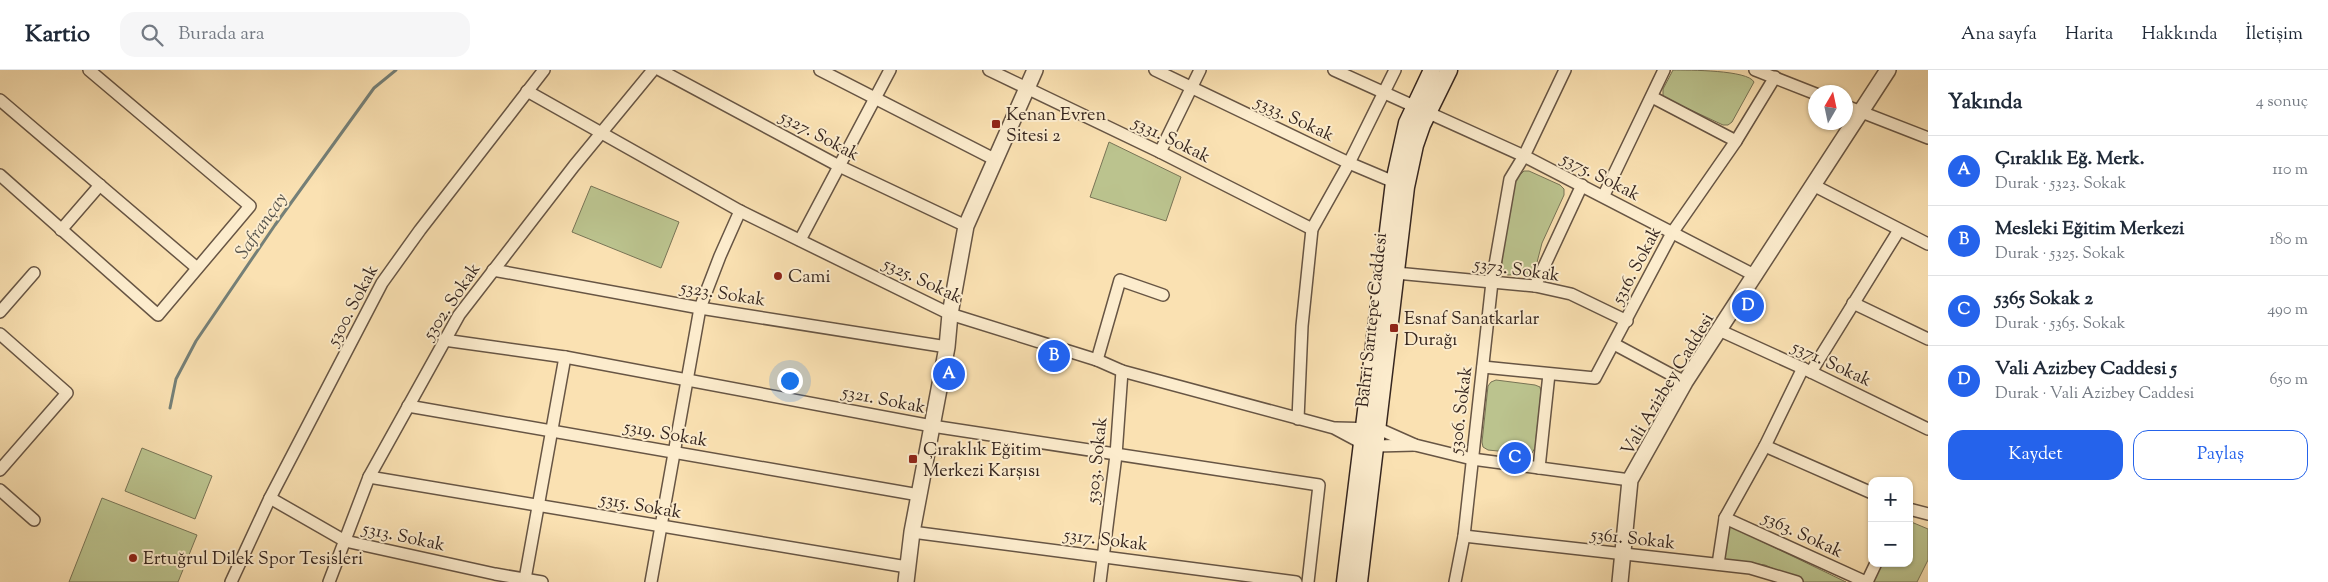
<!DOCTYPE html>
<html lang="tr">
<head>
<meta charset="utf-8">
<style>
	body { margin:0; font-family:"Sorts Mill Goudy",serif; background:#f6f6f7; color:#1f2937 }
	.controls { position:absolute; right:15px; bottom:15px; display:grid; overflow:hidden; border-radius:10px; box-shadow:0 1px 4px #0004 }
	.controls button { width:45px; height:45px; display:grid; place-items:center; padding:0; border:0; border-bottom:1px solid #e0e1e3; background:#fff; color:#1f2937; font:25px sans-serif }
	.compass { position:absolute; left:1808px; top:15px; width:45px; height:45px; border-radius:50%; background:#fff; box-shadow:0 1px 4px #0004; rotate:9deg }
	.you { position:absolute; left:789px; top:310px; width:18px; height:18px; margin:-12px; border:4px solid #fff; border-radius:50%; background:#1a73e8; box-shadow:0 0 0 8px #1a73e833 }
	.badge { display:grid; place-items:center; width:32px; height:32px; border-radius:50%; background:#2563eb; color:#fff; font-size:16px; font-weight:700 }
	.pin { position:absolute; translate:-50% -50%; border:2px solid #fff; box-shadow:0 1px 5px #0006 }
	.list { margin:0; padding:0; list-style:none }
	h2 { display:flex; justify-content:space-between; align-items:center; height:65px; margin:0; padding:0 20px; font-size:21px }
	h2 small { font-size:16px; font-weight:400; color:#747a83 }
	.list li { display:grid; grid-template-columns:32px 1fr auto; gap:15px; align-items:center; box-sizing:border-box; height:70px; padding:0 20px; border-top:1px solid #e0e1e3 }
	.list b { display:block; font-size:19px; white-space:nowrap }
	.list p { margin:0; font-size:16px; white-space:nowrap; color:#747a83 }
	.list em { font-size:16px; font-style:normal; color:#747a83 }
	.actions { display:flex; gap:10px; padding:15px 20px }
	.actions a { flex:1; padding:11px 0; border:1px solid #2563eb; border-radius:15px; text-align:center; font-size:18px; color:#2563eb }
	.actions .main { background:#2563eb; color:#fff }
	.icon { flex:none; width:28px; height:28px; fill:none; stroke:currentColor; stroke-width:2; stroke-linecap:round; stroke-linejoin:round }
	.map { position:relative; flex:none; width:1928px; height:512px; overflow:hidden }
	header { display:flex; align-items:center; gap:30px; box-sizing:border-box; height:70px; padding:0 25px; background:#fff; border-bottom:1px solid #e0e1e3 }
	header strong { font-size:24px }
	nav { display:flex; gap:28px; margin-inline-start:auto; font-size:18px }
	.search { width:350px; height:45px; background:#f6f6f7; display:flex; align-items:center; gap:12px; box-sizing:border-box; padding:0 18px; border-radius:15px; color:#747a83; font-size:19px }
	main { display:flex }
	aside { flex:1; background:#fff }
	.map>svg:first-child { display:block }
</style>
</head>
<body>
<header>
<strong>Kartio</strong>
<div class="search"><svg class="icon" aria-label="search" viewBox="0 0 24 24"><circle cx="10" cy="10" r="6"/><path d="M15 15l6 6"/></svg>Burada ara</div>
<nav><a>Ana sayfa</a><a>Harita</a><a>Hakkında</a><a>İletişim</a></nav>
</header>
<main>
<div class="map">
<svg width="1928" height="512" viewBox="0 0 1928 512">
	<rect width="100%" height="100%" fill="#fae1b2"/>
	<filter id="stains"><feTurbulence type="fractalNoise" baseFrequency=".004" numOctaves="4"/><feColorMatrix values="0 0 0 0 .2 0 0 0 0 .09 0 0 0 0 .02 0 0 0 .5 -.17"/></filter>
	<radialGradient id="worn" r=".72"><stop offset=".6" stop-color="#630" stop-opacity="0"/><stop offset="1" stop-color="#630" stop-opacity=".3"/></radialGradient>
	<g fill="#bbc38e" stroke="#787456">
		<path d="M 1673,0 C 1689,0 1748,0 1754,12 L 1732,52 L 1728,55 L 1723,55 L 1663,27 L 1663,19 Z"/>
		<polygon points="1109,72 1181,107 1166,151 1090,127"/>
		<path d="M 1524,101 L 1529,101 L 1560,115 L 1564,119 L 1564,125 L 1542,173 L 1534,204 L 1508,205 L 1505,204 L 1502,197 C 1503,170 1501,120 1524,101 Z"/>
		<polygon points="591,116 679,152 661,198 572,162"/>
		<polygon points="1496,310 1535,315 1540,317 1541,322 1535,378 1532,383 1527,384 1488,380 1483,377 1482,372 1488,316 1491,312"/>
		<polygon points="142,378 212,406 195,449 125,421"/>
		<polygon points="102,428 197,465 178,512 69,512"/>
		<polygon points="1909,451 1928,459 1928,490 1917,512 1872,512 1880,493 1909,493"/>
		<polygon points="1730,456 1846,512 1804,512 1765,495 1722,489 1727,457"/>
	</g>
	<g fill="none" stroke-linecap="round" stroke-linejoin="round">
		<polyline stroke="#758078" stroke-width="3" points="170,338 176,309 196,271 275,155 374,18 396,0"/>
		<defs>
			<g id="minor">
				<polyline points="660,0 839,96 966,156"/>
				<polyline points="820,0 994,89"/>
				<polyline points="989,0 1160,82 1312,159"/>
				<polyline points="1155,0 1349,93 1394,112"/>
				<polyline points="1334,0 1524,86 1756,206"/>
				<polyline points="1755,0 1816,24"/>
				<polyline points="527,21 740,141 950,244 1097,290 1122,301 1334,358 1362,373 1376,376 1415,375"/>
				<polyline points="1652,27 1736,71"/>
				<polyline points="0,30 197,198"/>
				<polyline points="1846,36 1928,68"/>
				<polyline points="1160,82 1200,0"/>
				<polyline points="0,105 158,245 250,136 89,0"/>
				<polyline points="1813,115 1928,174"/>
				<polyline points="1604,125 1664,0"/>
				<polyline points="61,160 100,115"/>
				<polyline points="800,170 890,0"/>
				<polyline points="493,200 700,238 947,277"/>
				<polyline points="1396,203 1535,216 1571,224 1627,251"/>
				<polyline points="1535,216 1582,115"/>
				<polyline points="1853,233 1928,269"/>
				<polyline points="0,242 34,203"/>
				<polyline points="1721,261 1811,302 1928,359"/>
				<polyline points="0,264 67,323 0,400"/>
				<polyline points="444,270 565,287 932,356 1319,415 1308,512"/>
				<polyline points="1614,274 1685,312"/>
				<polyline points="1097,290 1120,210 1163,225"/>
				<polyline points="1483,297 1595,308 1672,163 1736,71 1775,7"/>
				<polyline points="1811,302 1899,160"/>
				<polyline points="408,336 919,425"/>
				<polyline points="1298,349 1302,256 1312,159 1349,93 1395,0"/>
				<polyline points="1336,358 1379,359 1415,375 1472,389 1630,410"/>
				<polyline points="1765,376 1872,423"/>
				<polyline points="1539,398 1549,304"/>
				<polyline points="369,407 907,497"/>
				<polyline points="0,420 34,450"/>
				<polyline points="270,428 345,471 495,504 542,512"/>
				<polyline points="1909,439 1928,444"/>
				<polyline points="1725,448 1866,512"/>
				<polyline points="912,462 1296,512"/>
				<polyline points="1464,466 1750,498 1797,512"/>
				<polyline points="1718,494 1725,448 1765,376 1803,298"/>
				<polyline points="525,509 565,287"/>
				<polyline points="231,512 270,428 382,213 420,160 544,0"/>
				<polyline points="329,512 369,407 459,245 574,96 653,0"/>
				<polyline points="651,512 700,238 720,186 740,141"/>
				<polyline points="1100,512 1116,385 1122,301"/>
				<polyline points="1455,512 1464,466 1492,212 1510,109 1524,86 1565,0"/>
				<polyline points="1867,512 1876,493"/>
			</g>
			<g id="tertiary">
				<polyline points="906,512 912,462 947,277 950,244 966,156 1035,0"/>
				<polyline points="1620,512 1630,410 1685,312 1888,0"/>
			</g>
			<g id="secondary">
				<polyline points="1345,512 1394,112 1407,53 1432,0"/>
				<polyline points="1359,512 1406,117 1415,75 1422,55 1449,0"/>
			</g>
		</defs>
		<use href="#minor" stroke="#675544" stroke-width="14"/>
		<use href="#tertiary" stroke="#675544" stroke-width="18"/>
		<use href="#secondary" stroke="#36261f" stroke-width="19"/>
		<use href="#minor" stroke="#fceccd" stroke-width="11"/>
		<use href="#tertiary" stroke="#fceccd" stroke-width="15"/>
		<use href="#secondary" stroke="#fceccd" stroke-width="16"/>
	</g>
	<g fill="#8f2418" stroke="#fceccd" stroke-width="2">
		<rect x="991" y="49" width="10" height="10" rx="2.5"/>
		<circle cx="778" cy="206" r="5"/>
		<rect x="1389" y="253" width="10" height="10" rx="2.5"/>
		<rect x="908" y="384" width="10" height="10" rx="2.5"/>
		<circle cx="133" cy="488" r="5"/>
	</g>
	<g text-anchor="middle" stroke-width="4" stroke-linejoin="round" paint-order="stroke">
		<g font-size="18" fill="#36261f" stroke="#fceccd" text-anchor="start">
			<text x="1006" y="50">Kenan Evren<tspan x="1006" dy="21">Sitesi 2</tspan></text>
			<text x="788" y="212">Cami</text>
			<text x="1404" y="254">Esnaf Sanatkarlar<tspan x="1404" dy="21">Durağı</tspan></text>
			<text x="923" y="385">Çıraklık Eğitim<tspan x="923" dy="21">Merkezi Karşısı</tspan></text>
			<text x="143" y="494">Ertuğrul Dilek Spor Tesisleri</text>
		</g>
		<g font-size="18" fill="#36261f" stroke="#fceccd">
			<text transform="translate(1295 48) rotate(25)" y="6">5333. Sokak</text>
			<text transform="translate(820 65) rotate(28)" y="6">5327. Sokak</text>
			<text transform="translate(1172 69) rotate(26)" y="6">5331. Sokak</text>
			<text transform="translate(1601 106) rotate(27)" y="6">5375. Sokak</text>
			<text transform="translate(1636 195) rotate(-62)" y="6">5316. Sokak</text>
			<text transform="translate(1517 199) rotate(8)" y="6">5373. Sokak</text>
			<text transform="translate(923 210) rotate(25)" y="6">5325. Sokak</text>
			<text transform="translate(723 223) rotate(9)" y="6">5323. Sokak</text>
			<text transform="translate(451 231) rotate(-56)" y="6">5302. Sokak</text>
			<text transform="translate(352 235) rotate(-62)" y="6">5300. Sokak</text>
			<text transform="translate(1371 250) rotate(-84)" y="6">Bahri Sarıtepe Caddesi</text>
			<text transform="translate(1832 293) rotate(25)" y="6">5371. Sokak</text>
			<text transform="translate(1667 314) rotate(-59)" y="6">Vali Azizbey Caddesi</text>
			<text transform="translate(884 329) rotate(11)" y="6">5321. Sokak</text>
			<text transform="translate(1460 340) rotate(-83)" y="6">5306. Sokak</text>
			<text transform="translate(666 363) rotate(10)" y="6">5319. Sokak</text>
			<text transform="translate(1096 390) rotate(-84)" y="6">5303. Sokak</text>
			<text transform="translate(641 435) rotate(10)" y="6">5315. Sokak</text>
			<text transform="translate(1803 464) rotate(25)" y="6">5363. Sokak</text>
			<text transform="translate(404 466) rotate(12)" y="6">5313. Sokak</text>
			<text transform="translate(1633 468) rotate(6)" y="6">5361. Sokak</text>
			<text transform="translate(1106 469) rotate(7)" y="6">5317. Sokak</text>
		</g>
		<g font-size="19" font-style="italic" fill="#56534b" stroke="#fceccd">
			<text transform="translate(260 155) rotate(-55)" y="7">Safrançay</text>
		</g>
	</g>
	<rect width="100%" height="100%" filter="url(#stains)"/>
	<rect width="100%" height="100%" fill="url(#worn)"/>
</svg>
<div class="controls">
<button>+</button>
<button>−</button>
</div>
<svg class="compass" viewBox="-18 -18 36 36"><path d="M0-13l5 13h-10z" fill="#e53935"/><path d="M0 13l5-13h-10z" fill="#747a83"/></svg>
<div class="you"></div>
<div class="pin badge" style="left:949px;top:304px">A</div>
<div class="pin badge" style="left:1054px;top:286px">B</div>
<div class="pin badge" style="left:1515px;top:388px">C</div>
<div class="pin badge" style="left:1748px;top:236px">D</div>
</div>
<aside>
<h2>Yakında<small>4 sonuç</small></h2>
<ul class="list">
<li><span class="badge">A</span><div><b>Çıraklık Eğ. Merk.</b><p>Durak · 5323. Sokak</p></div><em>110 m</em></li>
<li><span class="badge">B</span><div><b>Mesleki Eğitim Merkezi</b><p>Durak · 5325. Sokak</p></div><em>180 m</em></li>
<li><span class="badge">C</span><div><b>5365 Sokak 2</b><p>Durak · 5365. Sokak</p></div><em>490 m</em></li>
<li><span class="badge">D</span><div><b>Vali Azizbey Caddesi 5</b><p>Durak · Vali Azizbey Caddesi</p></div><em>650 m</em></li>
</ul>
<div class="actions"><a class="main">Kaydet</a><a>Paylaş</a></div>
</aside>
</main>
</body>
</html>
